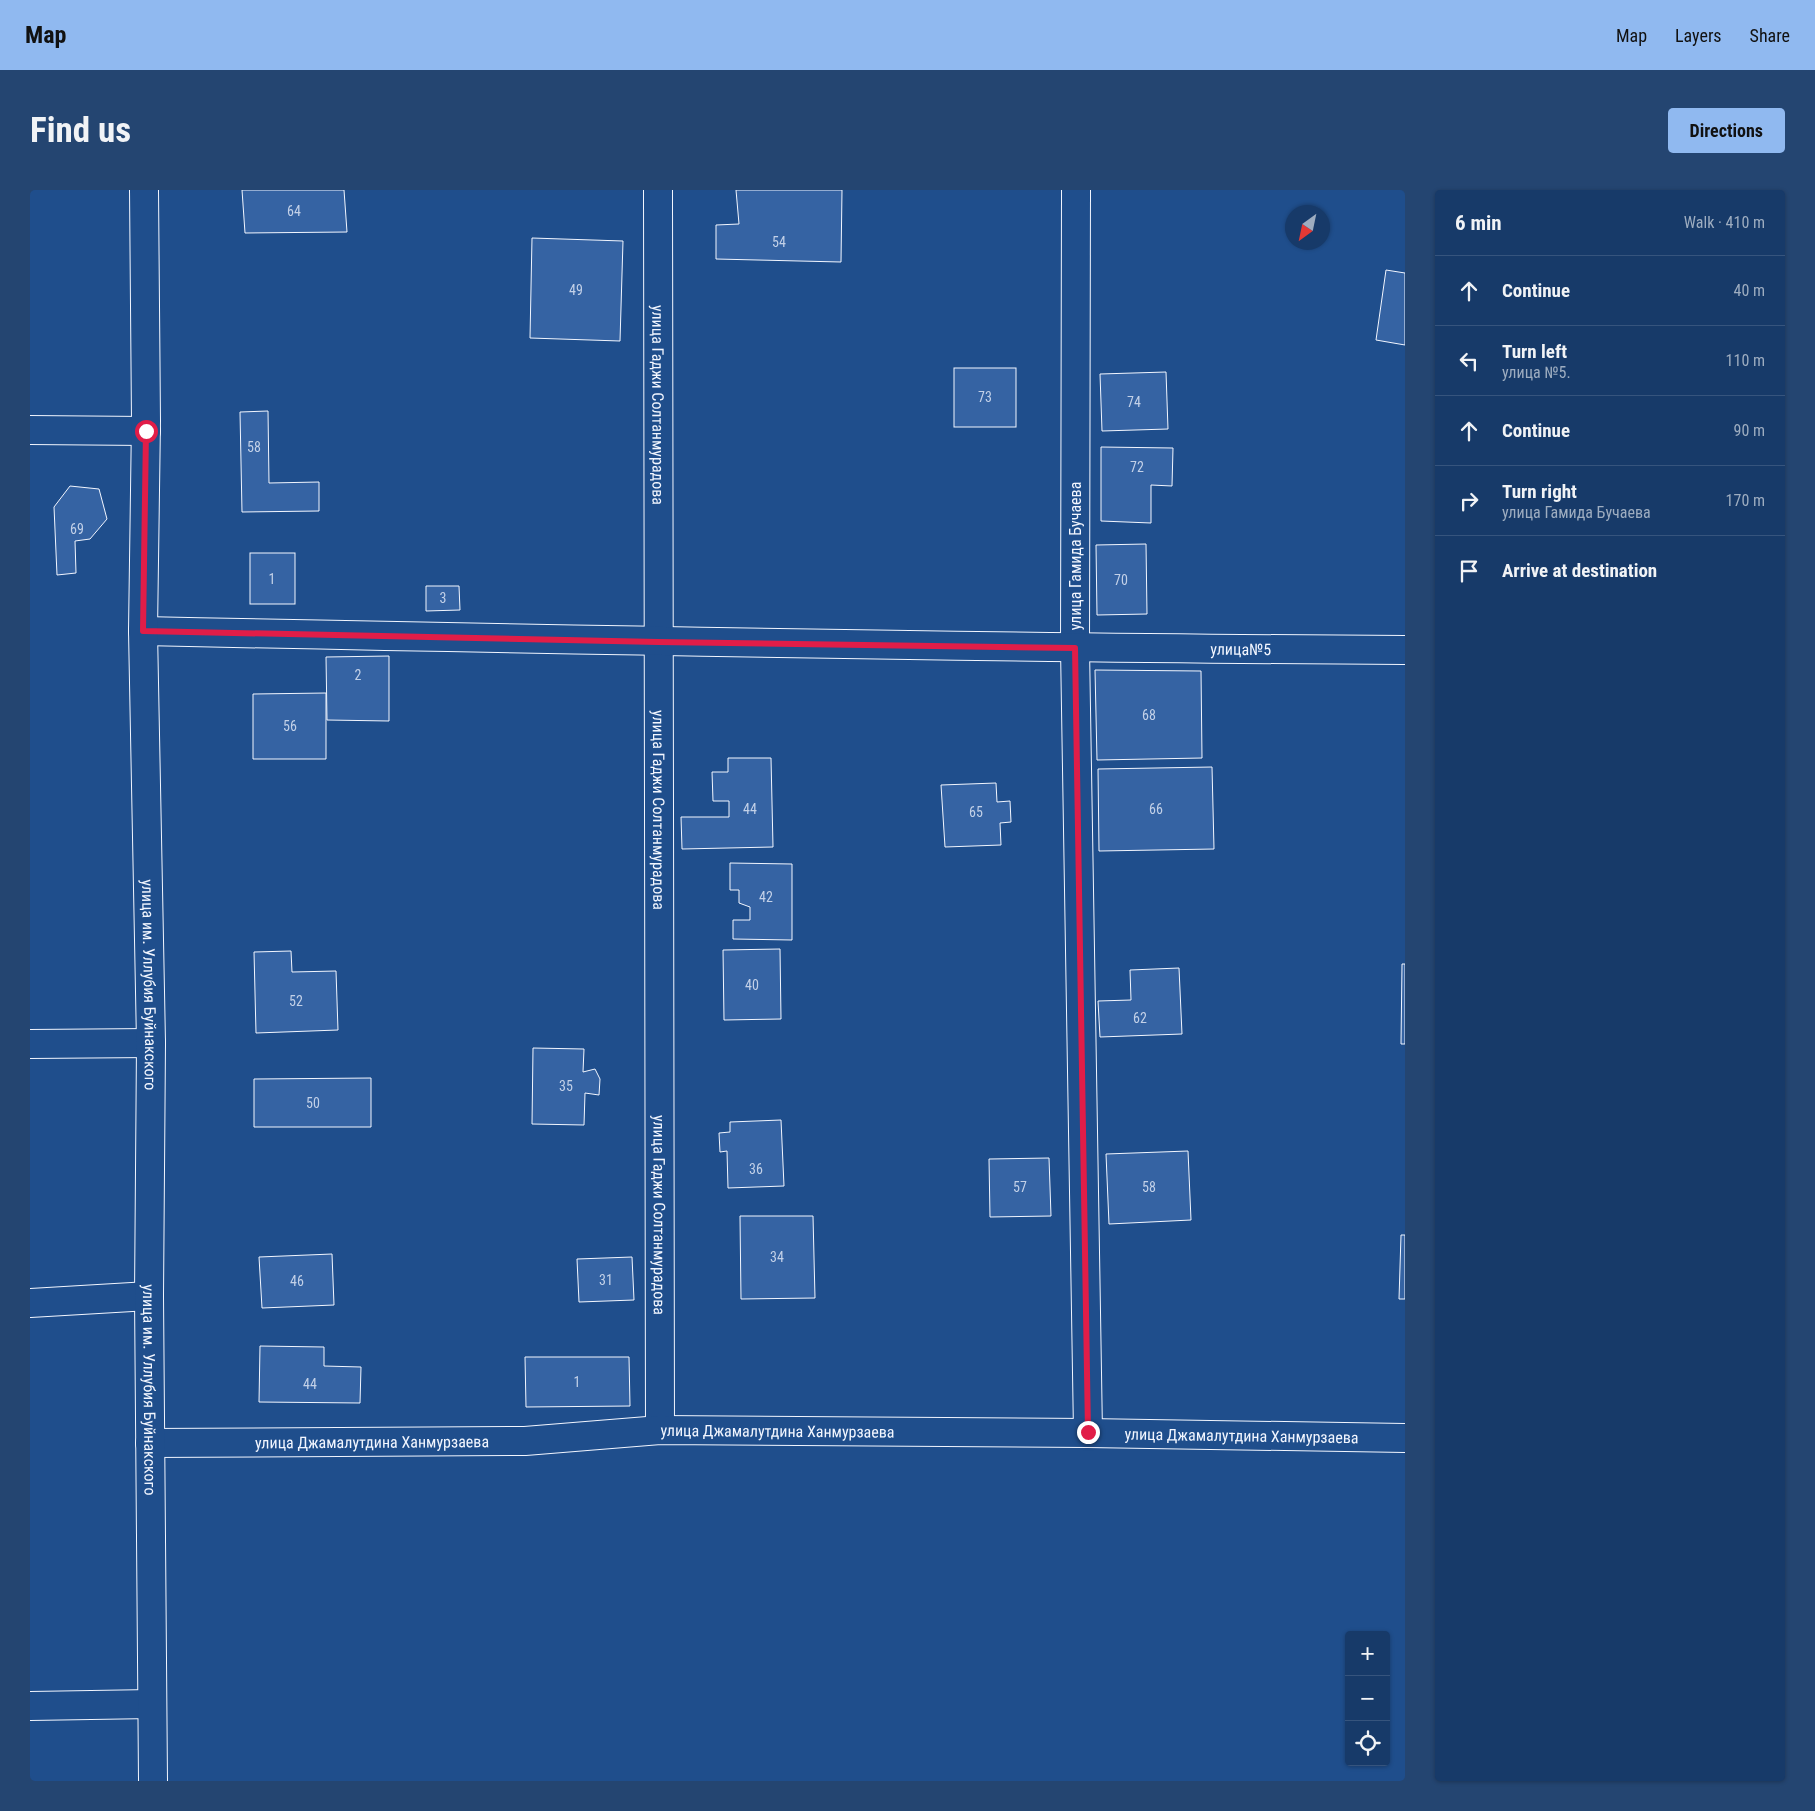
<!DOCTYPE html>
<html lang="en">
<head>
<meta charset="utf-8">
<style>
	body { margin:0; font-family:"Roboto Condensed",sans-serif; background:#244571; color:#f1f3f6 }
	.controls { position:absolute; right:15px; bottom:15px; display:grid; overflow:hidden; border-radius:5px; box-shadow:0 1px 4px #0004 }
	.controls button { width:45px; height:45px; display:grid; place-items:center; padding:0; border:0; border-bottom:1px solid #36547d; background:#173a69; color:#f1f3f6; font:25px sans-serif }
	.compass { position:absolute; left:1255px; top:15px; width:45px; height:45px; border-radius:50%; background:#173a69; box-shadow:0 1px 4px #0004; rotate:213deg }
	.stop { position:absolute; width:15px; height:15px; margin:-11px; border:4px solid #e11d48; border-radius:50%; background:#fff }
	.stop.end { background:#e11d48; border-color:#fff; box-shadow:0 1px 5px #0008 }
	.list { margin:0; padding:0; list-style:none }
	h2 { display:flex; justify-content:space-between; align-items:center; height:65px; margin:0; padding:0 20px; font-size:21px }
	h2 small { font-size:16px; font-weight:400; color:#9eadc0 }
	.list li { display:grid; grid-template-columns:32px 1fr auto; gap:15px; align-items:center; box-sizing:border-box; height:70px; padding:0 20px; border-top:1px solid #36547d }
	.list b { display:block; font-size:19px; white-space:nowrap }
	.list p { margin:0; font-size:16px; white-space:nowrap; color:#9eadc0 }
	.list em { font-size:16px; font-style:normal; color:#9eadc0 }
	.icon { flex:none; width:28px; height:28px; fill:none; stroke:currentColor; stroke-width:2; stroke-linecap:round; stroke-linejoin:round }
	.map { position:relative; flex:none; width:1375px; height:1591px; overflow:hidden; border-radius:5px }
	header { display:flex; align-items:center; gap:30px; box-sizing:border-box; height:70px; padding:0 25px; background:#90b9f0; color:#111 }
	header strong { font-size:24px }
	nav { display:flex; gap:28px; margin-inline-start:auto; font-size:18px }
	.intro { display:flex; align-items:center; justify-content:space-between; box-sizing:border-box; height:120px; padding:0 30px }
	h1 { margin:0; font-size:35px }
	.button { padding:12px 22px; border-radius:5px; background:#90b9f0; color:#111; font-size:18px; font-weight:700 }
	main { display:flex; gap:30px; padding:0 30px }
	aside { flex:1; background:#173a69; border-radius:5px; box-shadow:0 1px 4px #0004 }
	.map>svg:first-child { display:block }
</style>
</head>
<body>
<header>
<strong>Map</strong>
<nav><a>Map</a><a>Layers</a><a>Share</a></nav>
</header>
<div class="intro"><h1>Find us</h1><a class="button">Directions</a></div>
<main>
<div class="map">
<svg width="1375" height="1591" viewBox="0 0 1375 1591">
	<rect width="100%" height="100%" fill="#1f4e8c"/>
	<g fill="#3563a3" stroke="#f2f6ff">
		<polygon points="212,0 314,0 317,42 215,43"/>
		<polygon points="706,0 812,0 811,72 686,69 686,35 709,34"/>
		<polygon points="502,48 593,51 590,151 500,148"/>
		<polygon points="1356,80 1375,83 1375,155 1346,150"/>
		<rect x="924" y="178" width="62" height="59"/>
		<polygon points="1136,182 1138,239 1072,241 1070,184"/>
		<polygon points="238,221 239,293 289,292 289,321 212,322 210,222"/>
		<polygon points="1071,257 1143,258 1142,296 1121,295 1121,333 1071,331"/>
		<polygon points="40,296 69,299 77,329 60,349 45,351 46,383 27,385 24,317"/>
		<polygon points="1116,354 1117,424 1067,425 1066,355"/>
		<rect x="220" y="363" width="45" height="51"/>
		<polygon points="396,396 429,396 430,420 396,421"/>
		<polygon points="359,466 359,531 297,530 296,467"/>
		<polygon points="1065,480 1171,481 1172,568 1067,570"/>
		<polygon points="296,503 296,569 223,569 223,504"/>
		<polygon points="698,568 741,568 743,657 652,659 651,627 699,627 699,611 683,611 682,582 698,582"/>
		<polygon points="1182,577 1184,659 1069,661 1068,579"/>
		<polygon points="966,593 967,612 980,611 981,632 970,633 971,655 915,657 911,595"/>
		<polygon points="700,673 762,674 762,750 703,749 703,730 720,730 720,717 709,713 709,700 700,700"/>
		<polygon points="750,759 751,829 694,830 693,760"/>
		<polygon points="261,761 262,782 306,781 308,840 226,843 224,762"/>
		<polygon points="1372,774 1375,774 1375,854 1371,854"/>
		<polygon points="1149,778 1152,844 1070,847 1068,811 1101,810 1100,780"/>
		<polygon points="503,858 554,859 553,882 565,879 570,889 569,905 555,903 554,935 502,934"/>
		<polygon points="341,888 341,937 224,937 224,889"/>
		<polygon points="751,930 754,996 698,998 697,961 690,962 689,943 700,942 700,932"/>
		<polygon points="1158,961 1161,1030 1079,1034 1076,964"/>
		<polygon points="1019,968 1021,1026 960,1027 959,969"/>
		<polygon points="710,1026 783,1026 785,1108 711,1109"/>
		<polygon points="1371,1045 1375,1045 1375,1109 1369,1109"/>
		<polygon points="302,1064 304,1115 232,1118 229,1067"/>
		<polygon points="602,1067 604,1110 549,1112 547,1069"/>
		<polygon points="230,1156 294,1157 294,1176 331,1177 330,1213 229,1212"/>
		<polygon points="495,1167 599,1167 600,1216 496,1217"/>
	</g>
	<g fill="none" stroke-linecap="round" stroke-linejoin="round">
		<defs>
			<g id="street">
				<path id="s1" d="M 628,0 L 630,1240"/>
				<polyline points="1046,0 1045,458 1058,1243"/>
				<polyline points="0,240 116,241"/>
				<path id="s2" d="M 113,441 C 534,450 954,458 1375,460"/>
				<polyline points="0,854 121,853"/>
				<polyline points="0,1113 119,1106"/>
				<path id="s3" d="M 120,1253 L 495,1251 L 630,1240 L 1058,1243 L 1375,1248"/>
				<polyline points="0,1516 122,1514"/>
			</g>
			<g id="secondary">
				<path id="s4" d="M 114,0 L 116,231 L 113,441 L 121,853 L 119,1106 L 123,1591"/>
			</g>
		</defs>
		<use href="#street" stroke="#f2f6ff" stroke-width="30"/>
		<use href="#secondary" stroke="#f2f6ff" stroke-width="30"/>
		<use href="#street" stroke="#1f4e8c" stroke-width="28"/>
		<use href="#secondary" stroke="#1f4e8c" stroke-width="28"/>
	</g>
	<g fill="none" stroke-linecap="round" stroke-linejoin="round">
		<polyline stroke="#e11d48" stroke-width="6" points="116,241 113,441 628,452 1045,458 1058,1242"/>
	</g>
	<g text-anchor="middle" stroke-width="4" stroke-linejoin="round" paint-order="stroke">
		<g font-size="14" fill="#c3d1e8">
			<text x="264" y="26">64</text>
			<text x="749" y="57">54</text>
			<text x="546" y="105">49</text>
			<text x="955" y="212">73</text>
			<text x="1104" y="217">74</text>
			<text x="224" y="262">58</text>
			<text x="1107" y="282">72</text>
			<text x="47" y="344">69</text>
			<text x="242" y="394">1</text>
			<text x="1091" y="395">70</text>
			<text x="413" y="413">3</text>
			<text x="328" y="490">2</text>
			<text x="1119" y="530">68</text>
			<text x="260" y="541">56</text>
			<text x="720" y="624">44</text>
			<text x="1126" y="624">66</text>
			<text x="946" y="627">65</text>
			<text x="736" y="712">42</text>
			<text x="722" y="800">40</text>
			<text x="266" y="816">52</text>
			<text x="1110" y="833">62</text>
			<text x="536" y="901">35</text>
			<text x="283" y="918">50</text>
			<text x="726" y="984">36</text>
			<text x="990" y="1002">57</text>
			<text x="1119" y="1002">58</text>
			<text x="747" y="1072">34</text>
			<text x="576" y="1095">31</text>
			<text x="267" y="1096">46</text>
			<text x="547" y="1197">1</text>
			<text x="280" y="1199">44</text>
		</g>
		<g font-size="16" fill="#f2f6ff" stroke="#1f4e8c">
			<text dy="6" stroke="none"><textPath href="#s1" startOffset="215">улица Гаджи Солтанмурадова</textPath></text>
			<text transform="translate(1045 366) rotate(-90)" y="6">улица Гамида Бучаева</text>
			<text dy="6" stroke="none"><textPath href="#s2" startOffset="1098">улица№5</textPath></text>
			<text dy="6" stroke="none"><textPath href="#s1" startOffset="620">улица Гаджи Солтанмурадова</textPath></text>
			<text dy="6" stroke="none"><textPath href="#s4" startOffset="795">улица им. Уллубия Буйнакского</textPath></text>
			<text dy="6" stroke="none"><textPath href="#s1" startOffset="1025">улица Гаджи Солтанмурадова</textPath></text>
			<text dy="6" stroke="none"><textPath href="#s4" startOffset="1200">улица им. Уллубия Буйнакского</textPath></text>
			<text dy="6" stroke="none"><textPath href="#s3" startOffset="628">улица Джамалутдина Ханмурзаева</textPath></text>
			<text dy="6" stroke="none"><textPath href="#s3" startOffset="1092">улица Джамалутдина Ханмурзаева</textPath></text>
			<text dy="6" stroke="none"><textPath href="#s3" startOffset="222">улица Джамалутдина Ханмурзаева</textPath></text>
		</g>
	</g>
</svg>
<div class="controls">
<button>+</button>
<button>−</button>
<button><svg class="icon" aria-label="locate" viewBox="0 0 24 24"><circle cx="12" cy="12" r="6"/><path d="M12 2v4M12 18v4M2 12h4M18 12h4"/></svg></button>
</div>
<svg class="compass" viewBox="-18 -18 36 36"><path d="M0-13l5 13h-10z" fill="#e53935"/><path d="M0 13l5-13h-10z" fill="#9eadc0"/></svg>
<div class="stop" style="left:116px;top:241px"></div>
<div class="stop end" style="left:1058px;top:1242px"></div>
</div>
<aside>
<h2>6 min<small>Walk · 410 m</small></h2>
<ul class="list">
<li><svg class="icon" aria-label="ahead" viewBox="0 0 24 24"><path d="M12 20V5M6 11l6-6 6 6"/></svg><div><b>Continue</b></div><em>40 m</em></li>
<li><svg class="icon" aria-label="left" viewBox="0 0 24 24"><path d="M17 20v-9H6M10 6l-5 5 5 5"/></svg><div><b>Turn left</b><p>улица №5.</p></div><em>110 m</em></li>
<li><svg class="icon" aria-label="ahead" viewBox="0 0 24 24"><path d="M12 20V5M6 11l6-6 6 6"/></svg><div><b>Continue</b></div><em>90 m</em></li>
<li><svg class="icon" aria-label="right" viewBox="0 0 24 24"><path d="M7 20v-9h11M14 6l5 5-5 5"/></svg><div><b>Turn right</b><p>улица Гамида Бучаева</p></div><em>170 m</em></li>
<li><svg class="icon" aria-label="arrive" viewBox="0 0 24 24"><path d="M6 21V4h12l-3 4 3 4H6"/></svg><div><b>Arrive at destination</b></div></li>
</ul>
</aside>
</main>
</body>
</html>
